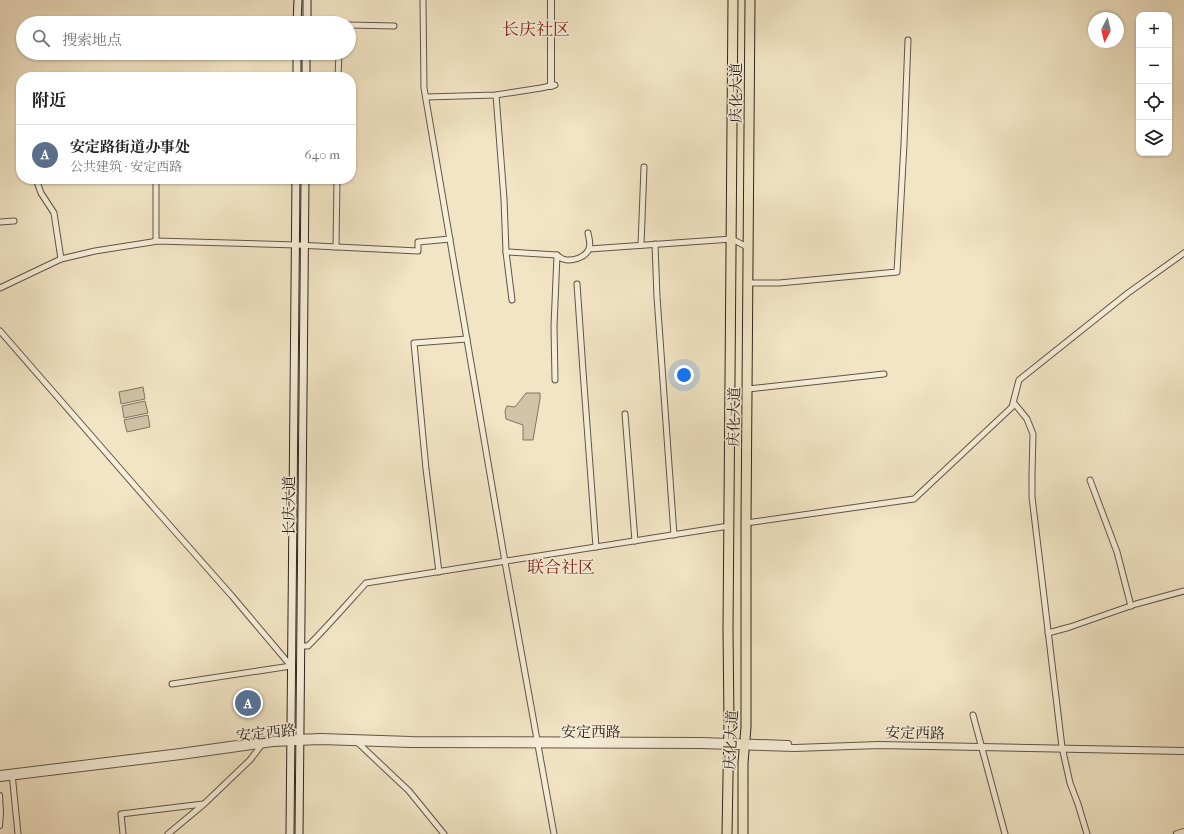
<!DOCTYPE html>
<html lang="zh">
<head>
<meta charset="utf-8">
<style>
	body { margin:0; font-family:"IM FELL French Canon","Noto Serif SC",serif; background:#f2f2f2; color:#222 }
	.controls { position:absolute; right:12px; top:12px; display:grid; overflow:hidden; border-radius:8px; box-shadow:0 1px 3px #0004 }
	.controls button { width:36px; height:36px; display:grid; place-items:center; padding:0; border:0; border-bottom:1px solid #e0e0e0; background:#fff; color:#222; font:20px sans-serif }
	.compass { position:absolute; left:1088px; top:12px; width:36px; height:36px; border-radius:50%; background:#fff; box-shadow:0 1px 3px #0004; rotate:187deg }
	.you { position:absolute; left:684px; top:375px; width:14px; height:14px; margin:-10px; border:3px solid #fff; border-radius:50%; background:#1a73e8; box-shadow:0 0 0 6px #1a73e833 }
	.badge { display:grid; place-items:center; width:26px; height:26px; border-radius:50%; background:#8f2418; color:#fff; font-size:13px; font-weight:700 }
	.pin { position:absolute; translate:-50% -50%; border:2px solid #fff; box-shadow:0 1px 4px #0006 }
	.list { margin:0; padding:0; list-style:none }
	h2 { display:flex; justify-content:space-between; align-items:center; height:52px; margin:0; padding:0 16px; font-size:17px }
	h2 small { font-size:13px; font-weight:400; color:#767676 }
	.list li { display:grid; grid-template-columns:26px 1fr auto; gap:12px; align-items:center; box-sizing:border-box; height:60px; padding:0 16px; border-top:1px solid #e0e0e0 }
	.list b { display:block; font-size:15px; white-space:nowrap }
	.list p { margin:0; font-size:13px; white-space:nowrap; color:#767676 }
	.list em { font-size:13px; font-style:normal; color:#767676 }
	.icon { flex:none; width:22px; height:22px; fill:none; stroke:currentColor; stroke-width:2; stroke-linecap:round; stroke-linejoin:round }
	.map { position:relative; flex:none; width:1184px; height:834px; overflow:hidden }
	.search { position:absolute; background:#fff; box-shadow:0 1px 3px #0004; left:16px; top:16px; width:340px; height:44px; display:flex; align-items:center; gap:10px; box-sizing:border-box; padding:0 14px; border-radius:22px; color:#767676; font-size:15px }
	.panel { position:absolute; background:#fff; box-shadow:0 1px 3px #0004; left:16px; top:72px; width:340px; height:112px; border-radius:16px }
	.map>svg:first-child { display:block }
</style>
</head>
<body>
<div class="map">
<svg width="1184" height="834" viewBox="0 0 1184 834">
	<rect width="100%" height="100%" fill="#f2e5c5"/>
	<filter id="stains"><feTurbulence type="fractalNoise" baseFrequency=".005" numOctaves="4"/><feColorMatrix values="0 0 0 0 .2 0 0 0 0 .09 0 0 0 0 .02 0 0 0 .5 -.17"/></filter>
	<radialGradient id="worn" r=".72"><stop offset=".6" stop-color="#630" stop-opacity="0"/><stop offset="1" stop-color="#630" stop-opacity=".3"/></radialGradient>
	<g fill="#d1c4a8" stroke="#807462">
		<polygon points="143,387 145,399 121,404 119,392"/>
		<polygon points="526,393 540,393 540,399 533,440 523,440 523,425 506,419 505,411 507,406 515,407"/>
		<polygon points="145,401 148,413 124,418 122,406"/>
		<polygon points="148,415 150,427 127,432 124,420"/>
	</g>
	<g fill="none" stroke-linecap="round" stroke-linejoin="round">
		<defs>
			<polyline id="pedestrian" points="0,826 1,812 0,795"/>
			<g id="minor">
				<polyline points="423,0 424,88 505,562 554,834"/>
				<polyline points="349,25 394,26"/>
				<polyline points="338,77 339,53"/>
				<polyline points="496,95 504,199 506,252 512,300"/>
				<polyline points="426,97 496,95 541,88 555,85"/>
				<polyline points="36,179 41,193 54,213 61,259"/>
				<polyline points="156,179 156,241"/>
				<polyline points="0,222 14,221"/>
				<polyline points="655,244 657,297 674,535"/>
				<polyline points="641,245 644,167"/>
				<polyline points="336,247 337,179"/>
				<polyline points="589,249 732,239 749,248"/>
				<path d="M 506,252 L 557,255 C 558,256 562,259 563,259 C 571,262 585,258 589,249 C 591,244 589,238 588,233"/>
				<polyline points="748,283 779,283 897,272 904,144 908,40"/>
				<polyline points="577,284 583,371 596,547"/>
				<polyline points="0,288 61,259 95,251 152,242 156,241 297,245 418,251 418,242 450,239"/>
				<polyline points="0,331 156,510 232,596 291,666"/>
				<polyline points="555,380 554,326 557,255"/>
				<polyline points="748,389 884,374"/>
				<polyline points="1014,403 1027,419 1033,434 1032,473 1032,497 1062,747 1070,783 1078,804 1087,834"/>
				<polyline points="625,414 635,541"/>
				<polyline points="1090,480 1117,552 1131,606"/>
				<polyline points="746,523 914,499 1012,407 1019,380 1128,293 1184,253"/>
				<polyline points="439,572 426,469 414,343 467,339"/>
				<polyline points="1048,633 1070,627 1136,604 1184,591"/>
				<path d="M 301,646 L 308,646 C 328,626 347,604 366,583 L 729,526"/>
				<polyline points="172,684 291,666"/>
				<polyline points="973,715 1005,834"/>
				<polyline points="356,741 409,791 444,834"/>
				<polyline points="12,773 18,834"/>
				<polyline points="123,834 121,814 203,804"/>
				<polyline points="168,834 204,804 250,760 263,743"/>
			</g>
			<g id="tertiary">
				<polyline points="551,0 551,86"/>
				<polyline points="0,774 180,752 273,739 295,738 321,737 411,740 701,741 788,744"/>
				<polyline points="0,778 181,756 273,743 296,742 321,741 410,744 701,745 795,748 879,745 1184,751"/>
				<polyline points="1177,834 1184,832"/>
			</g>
			<g id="secondary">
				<polyline points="297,23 298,0"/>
				<polyline points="307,23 307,0"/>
				<polyline points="297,77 297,53"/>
				<polyline points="306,77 306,53"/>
				<polyline points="290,834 296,179"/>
				<polyline points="299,834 305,179"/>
			</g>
			<g id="trunk">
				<polyline points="727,834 729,722 728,630 733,0"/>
				<polyline points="743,834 743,763 746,727 746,523 750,0"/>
			</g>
		</defs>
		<use href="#pedestrian" stroke="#605547" stroke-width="6"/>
		<use href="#minor" stroke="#605547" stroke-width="7"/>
		<use href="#tertiary" stroke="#605547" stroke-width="8"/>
		<use href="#secondary" stroke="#2f251d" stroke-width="9"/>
		<use href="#trunk" stroke="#2f251d" stroke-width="11"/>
		<use href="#pedestrian" stroke="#f7eed9" stroke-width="4"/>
		<use href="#minor" stroke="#f7eed9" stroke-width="5"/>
		<use href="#tertiary" stroke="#f7eed9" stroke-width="6"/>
		<use href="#secondary" stroke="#f7eed9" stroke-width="7"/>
		<use href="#trunk" stroke="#f2e5c5" stroke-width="9"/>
	</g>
	<g text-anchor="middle" stroke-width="3" stroke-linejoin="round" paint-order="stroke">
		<g font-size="15" fill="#2f251d" stroke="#f7eed9">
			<text transform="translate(736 93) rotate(-90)" y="5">庆化大道</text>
			<text transform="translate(734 417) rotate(-89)" y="5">庆化大道</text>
			<text transform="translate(289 506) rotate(-90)" y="5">长庆大道</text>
			<text x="591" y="737">安定西路</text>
			<text transform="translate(266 733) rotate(-6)" y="5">安定西路</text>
			<text transform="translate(915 733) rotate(1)" y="5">安定西路</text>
			<text transform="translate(731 740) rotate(-87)" y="5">庆化大道</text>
		</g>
		<g font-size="17" fill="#7a1f14" stroke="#f7eed9">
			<text x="536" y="35">长庆社区</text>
			<text x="561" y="573">联合社区</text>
		</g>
	</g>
	<rect width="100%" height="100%" filter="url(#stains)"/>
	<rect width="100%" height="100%" fill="url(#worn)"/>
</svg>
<div class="controls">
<button>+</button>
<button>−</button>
<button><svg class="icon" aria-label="locate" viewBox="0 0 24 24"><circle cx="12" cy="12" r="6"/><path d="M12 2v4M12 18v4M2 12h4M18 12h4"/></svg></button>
<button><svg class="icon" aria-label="layers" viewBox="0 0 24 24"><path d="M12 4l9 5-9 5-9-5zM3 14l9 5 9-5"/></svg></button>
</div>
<svg class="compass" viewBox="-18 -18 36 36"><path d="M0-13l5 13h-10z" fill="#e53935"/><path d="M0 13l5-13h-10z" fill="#767676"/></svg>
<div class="you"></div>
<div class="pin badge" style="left:248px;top:703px;background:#5c6f8a">A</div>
<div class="search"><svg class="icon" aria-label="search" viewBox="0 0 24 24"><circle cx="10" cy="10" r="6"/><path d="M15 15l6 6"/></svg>搜索地点</div>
<section class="panel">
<h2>附近<small></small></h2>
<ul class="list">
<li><span class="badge" style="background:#5c6f8a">A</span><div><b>安定路街道办事处</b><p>公共建筑 · 安定西路</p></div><em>640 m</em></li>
</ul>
</section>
</div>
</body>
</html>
